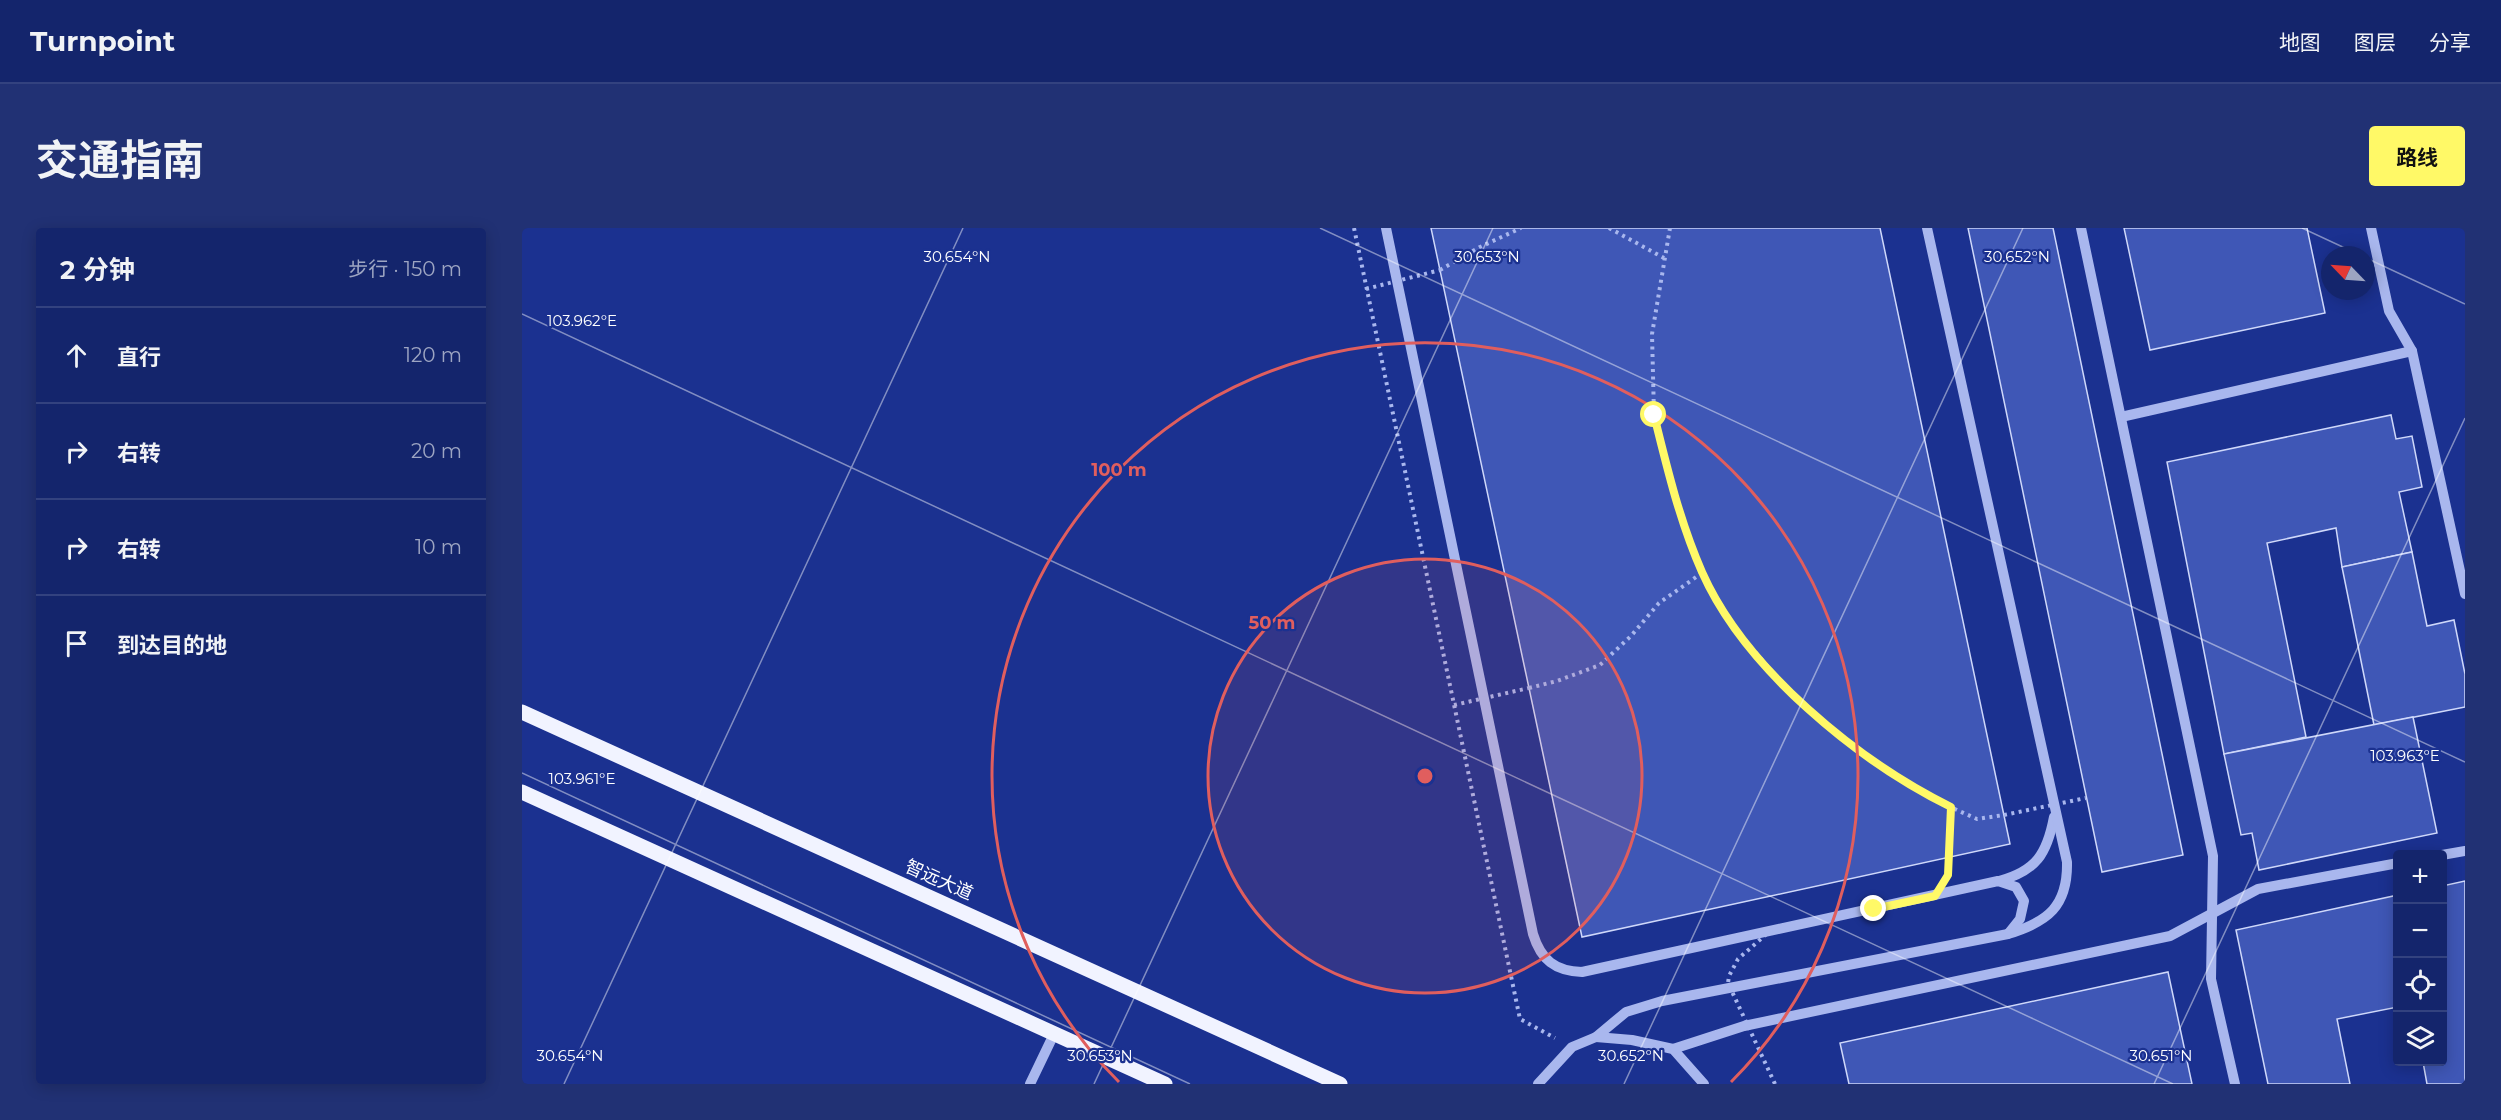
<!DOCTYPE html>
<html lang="zh">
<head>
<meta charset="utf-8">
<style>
	body { margin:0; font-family:Montserrat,"Noto Sans SC",sans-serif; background:#213174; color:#f1f3f6 }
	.controls { position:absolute; right:18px; bottom:18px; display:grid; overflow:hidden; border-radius:6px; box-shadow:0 3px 15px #0003 }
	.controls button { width:54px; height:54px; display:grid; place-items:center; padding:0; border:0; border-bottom:2px solid #33427f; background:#14256c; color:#f1f3f6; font:30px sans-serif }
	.compass { position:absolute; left:1799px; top:18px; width:54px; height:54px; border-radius:50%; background:#14256c; box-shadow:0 3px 15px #0003; rotate:295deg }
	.stop { position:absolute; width:18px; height:18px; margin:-14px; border:4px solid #fff967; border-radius:50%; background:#fff }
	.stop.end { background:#fff967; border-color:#fff; box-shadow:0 2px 6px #0008 }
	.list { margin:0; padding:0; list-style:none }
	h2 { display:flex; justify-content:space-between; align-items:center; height:78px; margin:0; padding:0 24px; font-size:26px }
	h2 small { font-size:20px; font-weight:400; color:#9da5c2 }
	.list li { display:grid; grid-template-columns:39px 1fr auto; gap:18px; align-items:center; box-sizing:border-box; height:96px; padding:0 24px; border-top:2px solid #33427f }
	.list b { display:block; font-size:22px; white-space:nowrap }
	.list em { font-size:20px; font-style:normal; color:#9da5c2 }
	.icon { flex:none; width:33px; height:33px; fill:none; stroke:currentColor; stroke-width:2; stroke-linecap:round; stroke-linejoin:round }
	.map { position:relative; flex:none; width:1943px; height:856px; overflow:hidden; border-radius:6px }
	header { display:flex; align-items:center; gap:36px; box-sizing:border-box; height:84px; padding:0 30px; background:#14256c; border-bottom:2px solid #33427f }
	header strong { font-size:28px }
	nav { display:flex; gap:33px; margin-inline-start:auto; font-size:21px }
	.intro { display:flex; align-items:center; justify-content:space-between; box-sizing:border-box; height:144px; padding:0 36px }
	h1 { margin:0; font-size:42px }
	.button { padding:15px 27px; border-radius:6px; background:#fff967; color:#111; font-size:21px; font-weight:700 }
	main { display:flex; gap:36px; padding:0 36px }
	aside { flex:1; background:#14256c; border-radius:6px; box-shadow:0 3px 15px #0003 }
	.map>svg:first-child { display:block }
</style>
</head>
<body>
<header>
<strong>Turnpoint</strong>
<nav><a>地图</a><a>图层</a><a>分享</a></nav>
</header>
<div class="intro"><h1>交通指南</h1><a class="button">路线</a></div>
<main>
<aside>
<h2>2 分钟<small>步行 · 150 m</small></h2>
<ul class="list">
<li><svg class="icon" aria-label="ahead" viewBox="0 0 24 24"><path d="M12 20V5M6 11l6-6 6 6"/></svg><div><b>直行</b></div><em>120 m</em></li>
<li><svg class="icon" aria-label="right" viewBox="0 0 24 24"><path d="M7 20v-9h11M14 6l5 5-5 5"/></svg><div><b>右转</b></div><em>20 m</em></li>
<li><svg class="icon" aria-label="right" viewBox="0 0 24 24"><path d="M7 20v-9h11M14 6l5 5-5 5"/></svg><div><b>右转</b></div><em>10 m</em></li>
<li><svg class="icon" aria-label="arrive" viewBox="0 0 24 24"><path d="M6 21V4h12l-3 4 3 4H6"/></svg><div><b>到达目的地</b></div></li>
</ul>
</aside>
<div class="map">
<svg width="1943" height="856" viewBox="0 0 1943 856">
	<rect width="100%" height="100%" fill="#1b3190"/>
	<g fill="#3f57b6" stroke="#cfd8fa" stroke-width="1.5">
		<polygon points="909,0 1358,0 1488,616 1060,709"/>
		<polygon points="1446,0 1531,0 1661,627 1580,644"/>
		<polygon points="1602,0 1785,0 1803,85 1628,122"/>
		<polygon points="1869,187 1874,211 1890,208 1900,259 1877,264 1890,324 1820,339 1814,300 1745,315 1784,509 1702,526 1645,234"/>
		<polygon points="1890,324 1905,398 1932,392 1943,446 1943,479 1852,497 1820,339"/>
		<polygon points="1891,489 1915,605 1737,642 1730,605 1719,607 1702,526"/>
		<polygon points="1943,653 1943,856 1905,856 1901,834 1920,834 1920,658"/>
		<polygon points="1876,667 1876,779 1815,791 1828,856 1746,856 1714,702"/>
		<polygon points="1646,744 1670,856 1327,856 1318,815"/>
	</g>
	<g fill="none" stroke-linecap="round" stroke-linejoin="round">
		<g stroke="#a9b7ee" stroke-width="4" stroke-dasharray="3 4.5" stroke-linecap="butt">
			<polyline points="832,0 998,791 1033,810"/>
			<polyline points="1087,0 1142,30"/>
			<polyline points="1148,0 1130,106 1132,187 1150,262 1180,345 1214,402 1273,470 1348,532 1426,578 1455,591 1482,587"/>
			<polyline points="918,42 958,19 999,0"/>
			<polyline points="1007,460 1035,453 1078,437 1109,408 1137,375 1180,345"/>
		</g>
		<g stroke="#a9b7ee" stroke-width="10">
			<path d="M 864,0 L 1011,706 C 1019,732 1033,743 1060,744 L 1476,653 L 1494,659 L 1502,673 L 1498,691 L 1486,706"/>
			<polyline points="1559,0 1691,628 1689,751 1713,856"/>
			<polyline points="1849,0 1867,83 1890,123 1943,366"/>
			<polyline points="1599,189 1890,123"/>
			<polyline points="1920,627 1943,623"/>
			<path d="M 1477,653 C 1514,643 1525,626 1532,589"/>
			<polyline points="1074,809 1110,812 1151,821 1182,856"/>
			<polyline points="1151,821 1222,798 1648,708 1736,661 1876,635"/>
			<polyline points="508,856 532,806"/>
			<path d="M 1016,856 L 1050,819 L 1074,809 L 1104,784 L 1140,773 L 1486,706 C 1526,694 1546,678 1545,634 L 1405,0"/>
		</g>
		<g stroke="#f1f3ff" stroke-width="15">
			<polyline points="0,484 818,856"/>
			<polyline points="0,564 643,856"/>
		</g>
		<g stroke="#a9b7ee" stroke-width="4" stroke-dasharray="3 4.5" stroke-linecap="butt">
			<polyline points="844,61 918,42"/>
			<polyline points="932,477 1007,460"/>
			<polyline points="1482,587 1564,570"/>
			<polyline points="1253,856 1206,755 1207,748 1216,731 1248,703 1413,668 1426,647 1429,579"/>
		</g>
	</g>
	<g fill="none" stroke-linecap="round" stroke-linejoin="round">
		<path stroke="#fff967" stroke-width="8" d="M 1132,187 C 1145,240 1158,294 1180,344 C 1223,441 1336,533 1429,579 L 1426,647 L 1413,668 L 1352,681"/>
	</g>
	<path fill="none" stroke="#fff" stroke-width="1.5" stroke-opacity="0.45" d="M 798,0 L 1943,534M 1780,0 L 1838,27M 1844,30 L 1943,76M 0,86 L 1651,856M 0,545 L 668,856M 42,856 L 441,0M 572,856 L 971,0M 1102,856 L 1501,0M 1632,856 L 1943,190"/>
	<circle cx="903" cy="548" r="217" fill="#e05e5e" fill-opacity=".12"/>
	<g fill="none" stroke="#e05e5e" stroke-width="3">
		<circle cx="903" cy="548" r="217"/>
		<path d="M597 854A433 433 0 1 1 1209 854"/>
	</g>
	<g text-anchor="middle" stroke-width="4.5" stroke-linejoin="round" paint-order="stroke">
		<g font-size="18" fill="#fff" stroke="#1b3190">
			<text transform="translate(417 652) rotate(24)" y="6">智远大道</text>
		</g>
	</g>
	<g font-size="15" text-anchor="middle" fill="#fff" stroke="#1b3190" stroke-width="4.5" stroke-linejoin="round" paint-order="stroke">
		<text x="435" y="34">30.654°N</text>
		<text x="965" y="34">30.653°N</text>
		<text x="1495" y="34">30.652°N</text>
		<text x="60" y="98">103.962°E</text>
		<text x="1883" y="533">103.963°E</text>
		<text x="60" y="556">103.961°E</text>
		<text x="48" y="833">30.654°N</text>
		<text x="578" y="833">30.653°N</text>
		<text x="1109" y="833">30.652°N</text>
		<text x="1639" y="833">30.651°N</text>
	</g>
	<circle cx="903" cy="548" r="9" fill="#e05e5e" stroke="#1b3190" stroke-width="3"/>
	<g font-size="18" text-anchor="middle" font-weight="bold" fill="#e05e5e" stroke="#1b3190" stroke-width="4.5" stroke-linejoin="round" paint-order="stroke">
		<text x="597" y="248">100 m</text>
		<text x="750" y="401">50 m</text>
	</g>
</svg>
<div class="controls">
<button>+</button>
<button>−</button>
<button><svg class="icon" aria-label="locate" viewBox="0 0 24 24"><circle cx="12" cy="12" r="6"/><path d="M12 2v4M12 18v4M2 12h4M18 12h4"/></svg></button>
<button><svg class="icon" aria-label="layers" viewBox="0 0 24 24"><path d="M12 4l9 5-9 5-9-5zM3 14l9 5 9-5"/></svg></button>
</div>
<svg class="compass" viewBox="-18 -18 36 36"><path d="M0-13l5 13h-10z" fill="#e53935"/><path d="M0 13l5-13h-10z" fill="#9da5c2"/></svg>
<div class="stop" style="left:1132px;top:187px"></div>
<div class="stop end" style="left:1352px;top:681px"></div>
</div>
</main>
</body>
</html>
